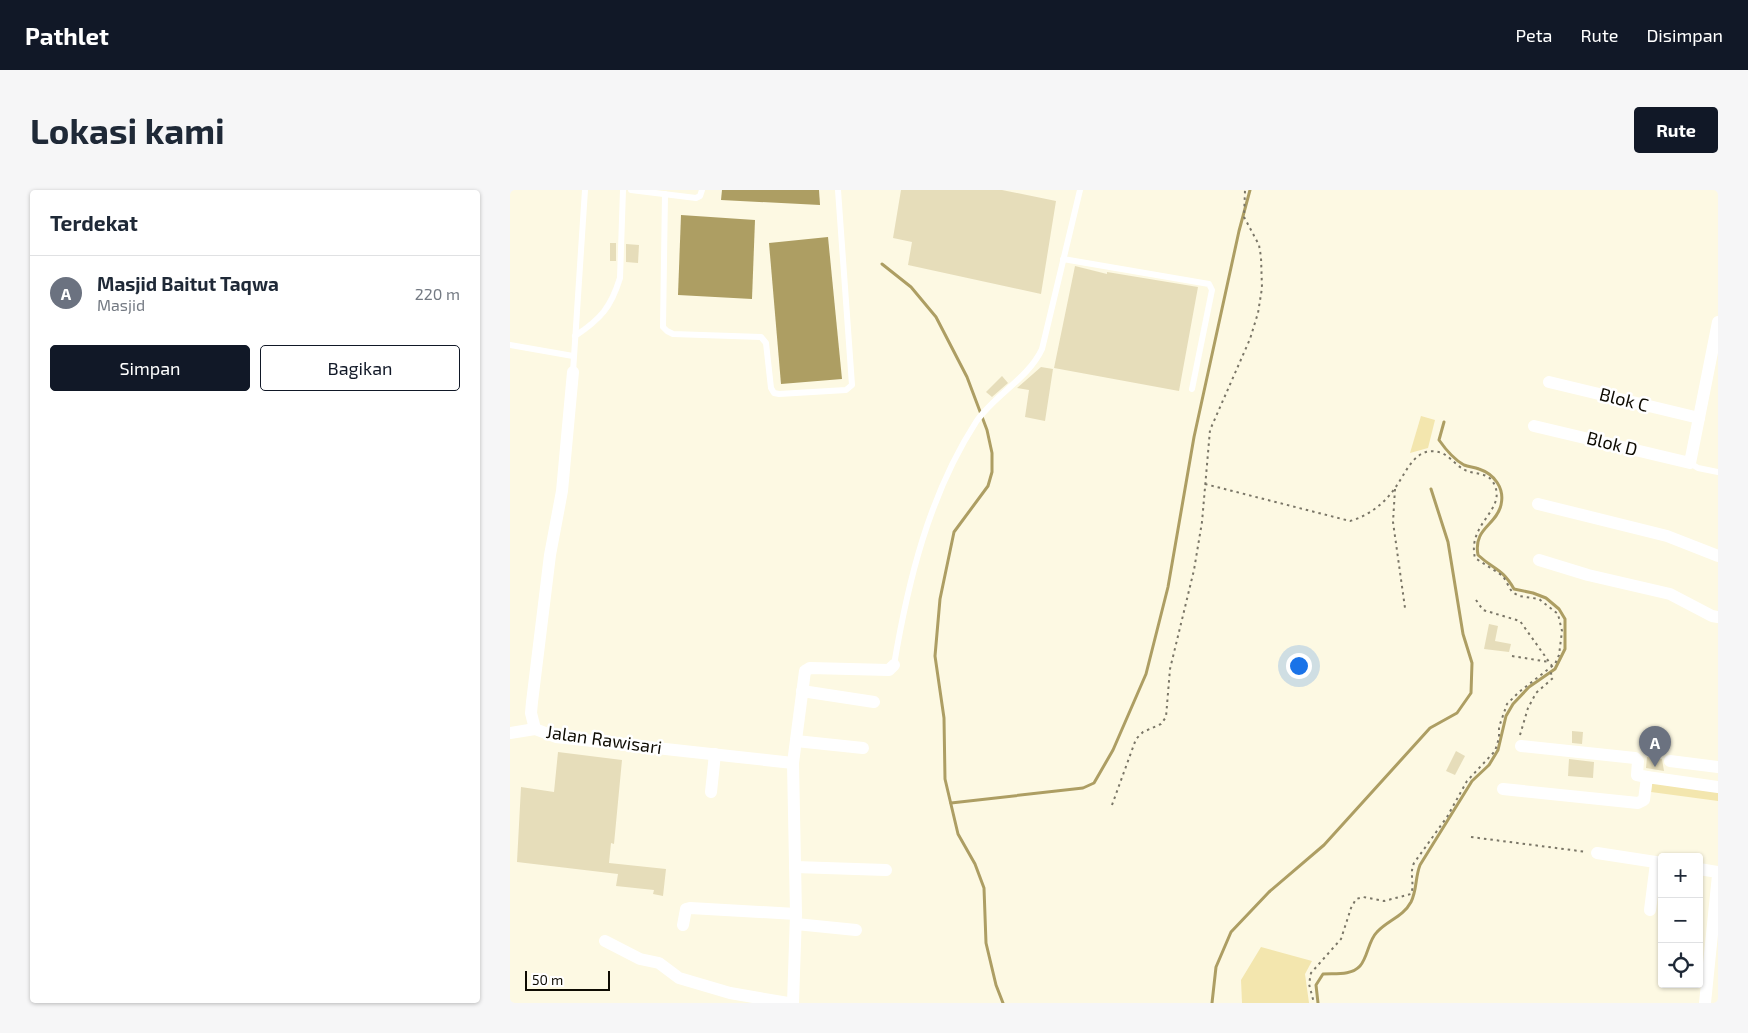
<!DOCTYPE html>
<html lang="id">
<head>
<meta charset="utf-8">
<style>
	body { margin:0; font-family:"Exo 2",sans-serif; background:#f6f6f7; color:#1f2937 }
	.controls { position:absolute; right:15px; bottom:15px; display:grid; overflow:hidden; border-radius:5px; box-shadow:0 1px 4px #0004 }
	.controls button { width:45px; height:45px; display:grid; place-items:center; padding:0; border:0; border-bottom:1px solid #e0e1e3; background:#fff; color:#1f2937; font:25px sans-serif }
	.scale { position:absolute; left:15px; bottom:12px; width:85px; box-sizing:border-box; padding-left:5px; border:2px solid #0e0b02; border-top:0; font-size:14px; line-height:18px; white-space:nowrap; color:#0e0b02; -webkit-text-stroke:4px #fff; paint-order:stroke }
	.you { position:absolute; left:788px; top:475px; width:18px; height:18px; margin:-12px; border:4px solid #fff; border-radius:50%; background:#1a73e8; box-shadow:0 0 0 8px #1a73e833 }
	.badge { display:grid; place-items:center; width:32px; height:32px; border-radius:50%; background:#111827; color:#fff; font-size:16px; font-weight:700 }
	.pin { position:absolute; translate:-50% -41px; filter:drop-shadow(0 1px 2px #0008) }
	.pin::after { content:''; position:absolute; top:26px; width:18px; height:15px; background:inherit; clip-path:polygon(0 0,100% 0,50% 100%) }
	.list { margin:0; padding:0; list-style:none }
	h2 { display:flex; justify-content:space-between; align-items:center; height:65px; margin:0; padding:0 20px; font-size:21px }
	h2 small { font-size:16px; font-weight:400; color:#747a83 }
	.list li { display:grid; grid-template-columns:32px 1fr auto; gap:15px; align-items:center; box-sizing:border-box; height:75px; padding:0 20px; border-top:1px solid #e0e1e3 }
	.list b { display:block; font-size:19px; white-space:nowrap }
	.list p { margin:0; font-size:16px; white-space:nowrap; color:#747a83 }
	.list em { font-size:16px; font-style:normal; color:#747a83 }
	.actions { display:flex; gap:10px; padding:15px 20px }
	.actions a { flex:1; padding:11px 0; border:1px solid #111827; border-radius:5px; text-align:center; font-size:18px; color:#111827 }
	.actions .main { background:#111827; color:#fff }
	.icon { flex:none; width:28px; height:28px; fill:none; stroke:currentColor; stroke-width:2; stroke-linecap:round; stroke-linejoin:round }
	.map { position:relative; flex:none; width:1208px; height:813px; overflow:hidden; border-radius:5px }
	header { display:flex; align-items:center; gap:30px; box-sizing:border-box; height:70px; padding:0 25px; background:#111827; color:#fff }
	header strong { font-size:24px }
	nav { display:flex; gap:28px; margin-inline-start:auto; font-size:18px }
	.intro { display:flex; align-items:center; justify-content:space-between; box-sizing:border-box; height:120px; padding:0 30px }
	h1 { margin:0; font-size:35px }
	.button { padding:12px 22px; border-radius:5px; background:#111827; color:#fff; font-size:18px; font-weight:700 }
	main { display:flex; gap:30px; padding:0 30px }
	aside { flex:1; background:#fff; border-radius:5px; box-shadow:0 1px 4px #0004 }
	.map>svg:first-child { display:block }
</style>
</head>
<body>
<header>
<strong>Pathlet</strong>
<nav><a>Peta</a><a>Rute</a><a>Disimpan</a></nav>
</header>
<div class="intro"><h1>Lokasi kami</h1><a class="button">Rute</a></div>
<main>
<aside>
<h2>Terdekat<small></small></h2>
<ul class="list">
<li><span class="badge" style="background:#6b7280">A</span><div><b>Masjid Baitut Taqwa</b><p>Masjid</p></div><em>220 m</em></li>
</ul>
<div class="actions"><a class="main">Simpan</a><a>Bagikan</a></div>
</aside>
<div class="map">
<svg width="1208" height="813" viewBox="0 0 1208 813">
	<rect width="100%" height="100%" fill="#fdf9e3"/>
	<g fill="#f3e6ae">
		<polygon points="911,226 925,230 918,258 900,263"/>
		<polygon points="1142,593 1208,600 1208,611 1141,602"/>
		<polygon points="751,757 802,771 795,784 799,813 732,813 731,790"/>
	</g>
	<g fill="#ad9e63">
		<polygon points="212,0 309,0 310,15 211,10"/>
		<polygon points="171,25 245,30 242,109 168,105"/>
		<polygon points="318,47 332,189 271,194 259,53"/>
	</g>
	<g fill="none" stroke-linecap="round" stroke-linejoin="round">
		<g stroke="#ad9e63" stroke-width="3">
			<polyline points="372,74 401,97 426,127 457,187 477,240 482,263 482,282 478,296 444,342 430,409 425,466 434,528 435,589 448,644 465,674 474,698 476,753 486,795 493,813"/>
			<polyline points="441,613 573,598 584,593 603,560 636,484 658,397 684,247 729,41 740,0"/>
			<polyline points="702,813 706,777 721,742 759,702 814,655 920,538 947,523 961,503 962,473 953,444 938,352 921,299"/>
			<path d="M 808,813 L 806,795 L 813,784 C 824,783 841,786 850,776 C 858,767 858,751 867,742 C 878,730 893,727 901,712 C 907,700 905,688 910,675 L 962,591 L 979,575 L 988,560 L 996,526 L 1003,514 L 1019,497 L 1045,479 L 1055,459 L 1055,429 L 1049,419 L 1036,408 L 1023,403 L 1004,399 C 992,378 984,380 968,365 C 963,338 986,336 991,315 C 995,298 984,284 969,279 C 964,277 959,277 954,275 C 943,269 936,260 929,250 L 934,232"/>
		</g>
	</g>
	<g fill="#e6ddba">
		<polygon points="391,0 492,0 546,11 531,104 398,75 402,52 383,48"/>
		<rect x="100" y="53" width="6" height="18"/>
		<polygon points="116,54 129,55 128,73 116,72"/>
		<polygon points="565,76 597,84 597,82 688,97 669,201 544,178"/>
		<polygon points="531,177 543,179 535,231 515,227 519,200 507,198"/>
		<polygon points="492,186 498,193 482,207 476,202"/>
		<polygon points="979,434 988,436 985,451 1001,454 999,462 974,459"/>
		<polygon points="1062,541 1073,542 1072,554 1062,553"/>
		<polygon points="946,561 955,566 945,585 936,581"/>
		<polygon points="48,562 112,570 104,654 101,653 99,673 156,679 153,706 143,704 144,700 106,696 108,684 7,672 11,597 44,602"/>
		<polygon points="1137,567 1152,569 1154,581 1136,578"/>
		<polygon points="1059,569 1084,572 1083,588 1058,586"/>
	</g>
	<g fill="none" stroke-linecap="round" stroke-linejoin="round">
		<g stroke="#7a7667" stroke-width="2" stroke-dasharray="2.5 4" stroke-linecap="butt">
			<path d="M 695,294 L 840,331 C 858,326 874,314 885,298 C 897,282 905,254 932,263 C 939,266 946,275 953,279 C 964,286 979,280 985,296 C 995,321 957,334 965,368 L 993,386 L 1002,402 L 1009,406 L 1029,409 L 1048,424 L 1052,441 L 1049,465 L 1045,474 L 1009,502 L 997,514 L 989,537 L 989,548 L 985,561 L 957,591 L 937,627 L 904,673 C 899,684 905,693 901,704 L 874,711 L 853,707 L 846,709 L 841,718 L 831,749 L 801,783 L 799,794 L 804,813"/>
			<polyline points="885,299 883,332 895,418"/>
			<polyline points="966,410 973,420 1010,431 1042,476"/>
			<polyline points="1002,466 1039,472"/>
			<polyline points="1010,545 1018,518 1026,503 1043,488 1039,479"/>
			<polyline points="602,615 626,549 633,542 651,534 656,527 660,479 684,380 692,332 700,240 740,149 748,123 752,98 751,67 749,55 734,27 735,0"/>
			<polyline points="961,647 1077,662"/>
		</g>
		<g stroke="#fff" stroke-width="6">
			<polyline points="121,0 186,8 190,6 192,0"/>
			<polyline points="155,4 153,137 157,141 163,144 251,147 256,153 261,198 264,203 269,204 336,200 342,195 328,0"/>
			<polyline points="553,69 699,94 702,100 682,199"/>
			<path d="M 65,146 C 91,129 101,117 110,88 L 113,0"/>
			<polyline points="0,155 63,166"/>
			<polyline points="63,182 75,0"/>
			<polyline points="1180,273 1188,278 1208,282"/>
			<path d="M 384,475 C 398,391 419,305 466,232 C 484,205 518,189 532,159 L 570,0"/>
		</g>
		<g stroke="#fff" stroke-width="12">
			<polyline points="63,182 52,301 40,365 22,512 21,523 25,539 46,547 283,573 286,724 283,813"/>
			<polyline points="1039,192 1189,228"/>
			<polyline points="1024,236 1180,273 1208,132"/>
			<polyline points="1028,314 1157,346 1208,366"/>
			<polyline points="1029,370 1078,385 1160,404 1202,426 1208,427"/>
			<polyline points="292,501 364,512"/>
			<polyline points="0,543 25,539"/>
			<polyline points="286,551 353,558"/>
			<polyline points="1011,556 1125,568 1128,571 1127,585 1137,587"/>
			<polyline points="1160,571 1208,577"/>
			<polyline points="283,573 295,481 300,478 379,480 384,475"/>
			<polyline points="993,599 1128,613 1134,610 1137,587 1208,597"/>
			<polyline points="201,602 205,564"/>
			<polyline points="1087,663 1152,673"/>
			<polyline points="285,677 376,680"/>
			<polyline points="1189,679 1208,682"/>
			<polyline points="1140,720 1146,673"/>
			<polyline points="286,734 346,740"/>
			<polyline points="173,735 176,719 180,718 286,724"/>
			<polyline points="95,751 130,769 149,773 169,788 220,803 278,813"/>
			<polyline points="1195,813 1208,685"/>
		</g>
	</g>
	<g text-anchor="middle" stroke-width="5" stroke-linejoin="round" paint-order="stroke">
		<g font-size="18" fill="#0e0b02" stroke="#fff">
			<text transform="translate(1114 210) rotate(14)" y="6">Blok C</text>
			<text transform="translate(1102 254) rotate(14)" y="6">Blok D</text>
			<text transform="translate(94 550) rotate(8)" y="6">Jalan Rawisari</text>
		</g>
	</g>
</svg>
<div class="controls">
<button>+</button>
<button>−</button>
<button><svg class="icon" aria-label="locate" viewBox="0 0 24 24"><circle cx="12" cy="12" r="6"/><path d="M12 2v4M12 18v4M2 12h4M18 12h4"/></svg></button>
</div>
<div class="scale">50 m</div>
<div class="you"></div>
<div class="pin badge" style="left:1145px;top:577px;background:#6b7280">A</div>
</div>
</main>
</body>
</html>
